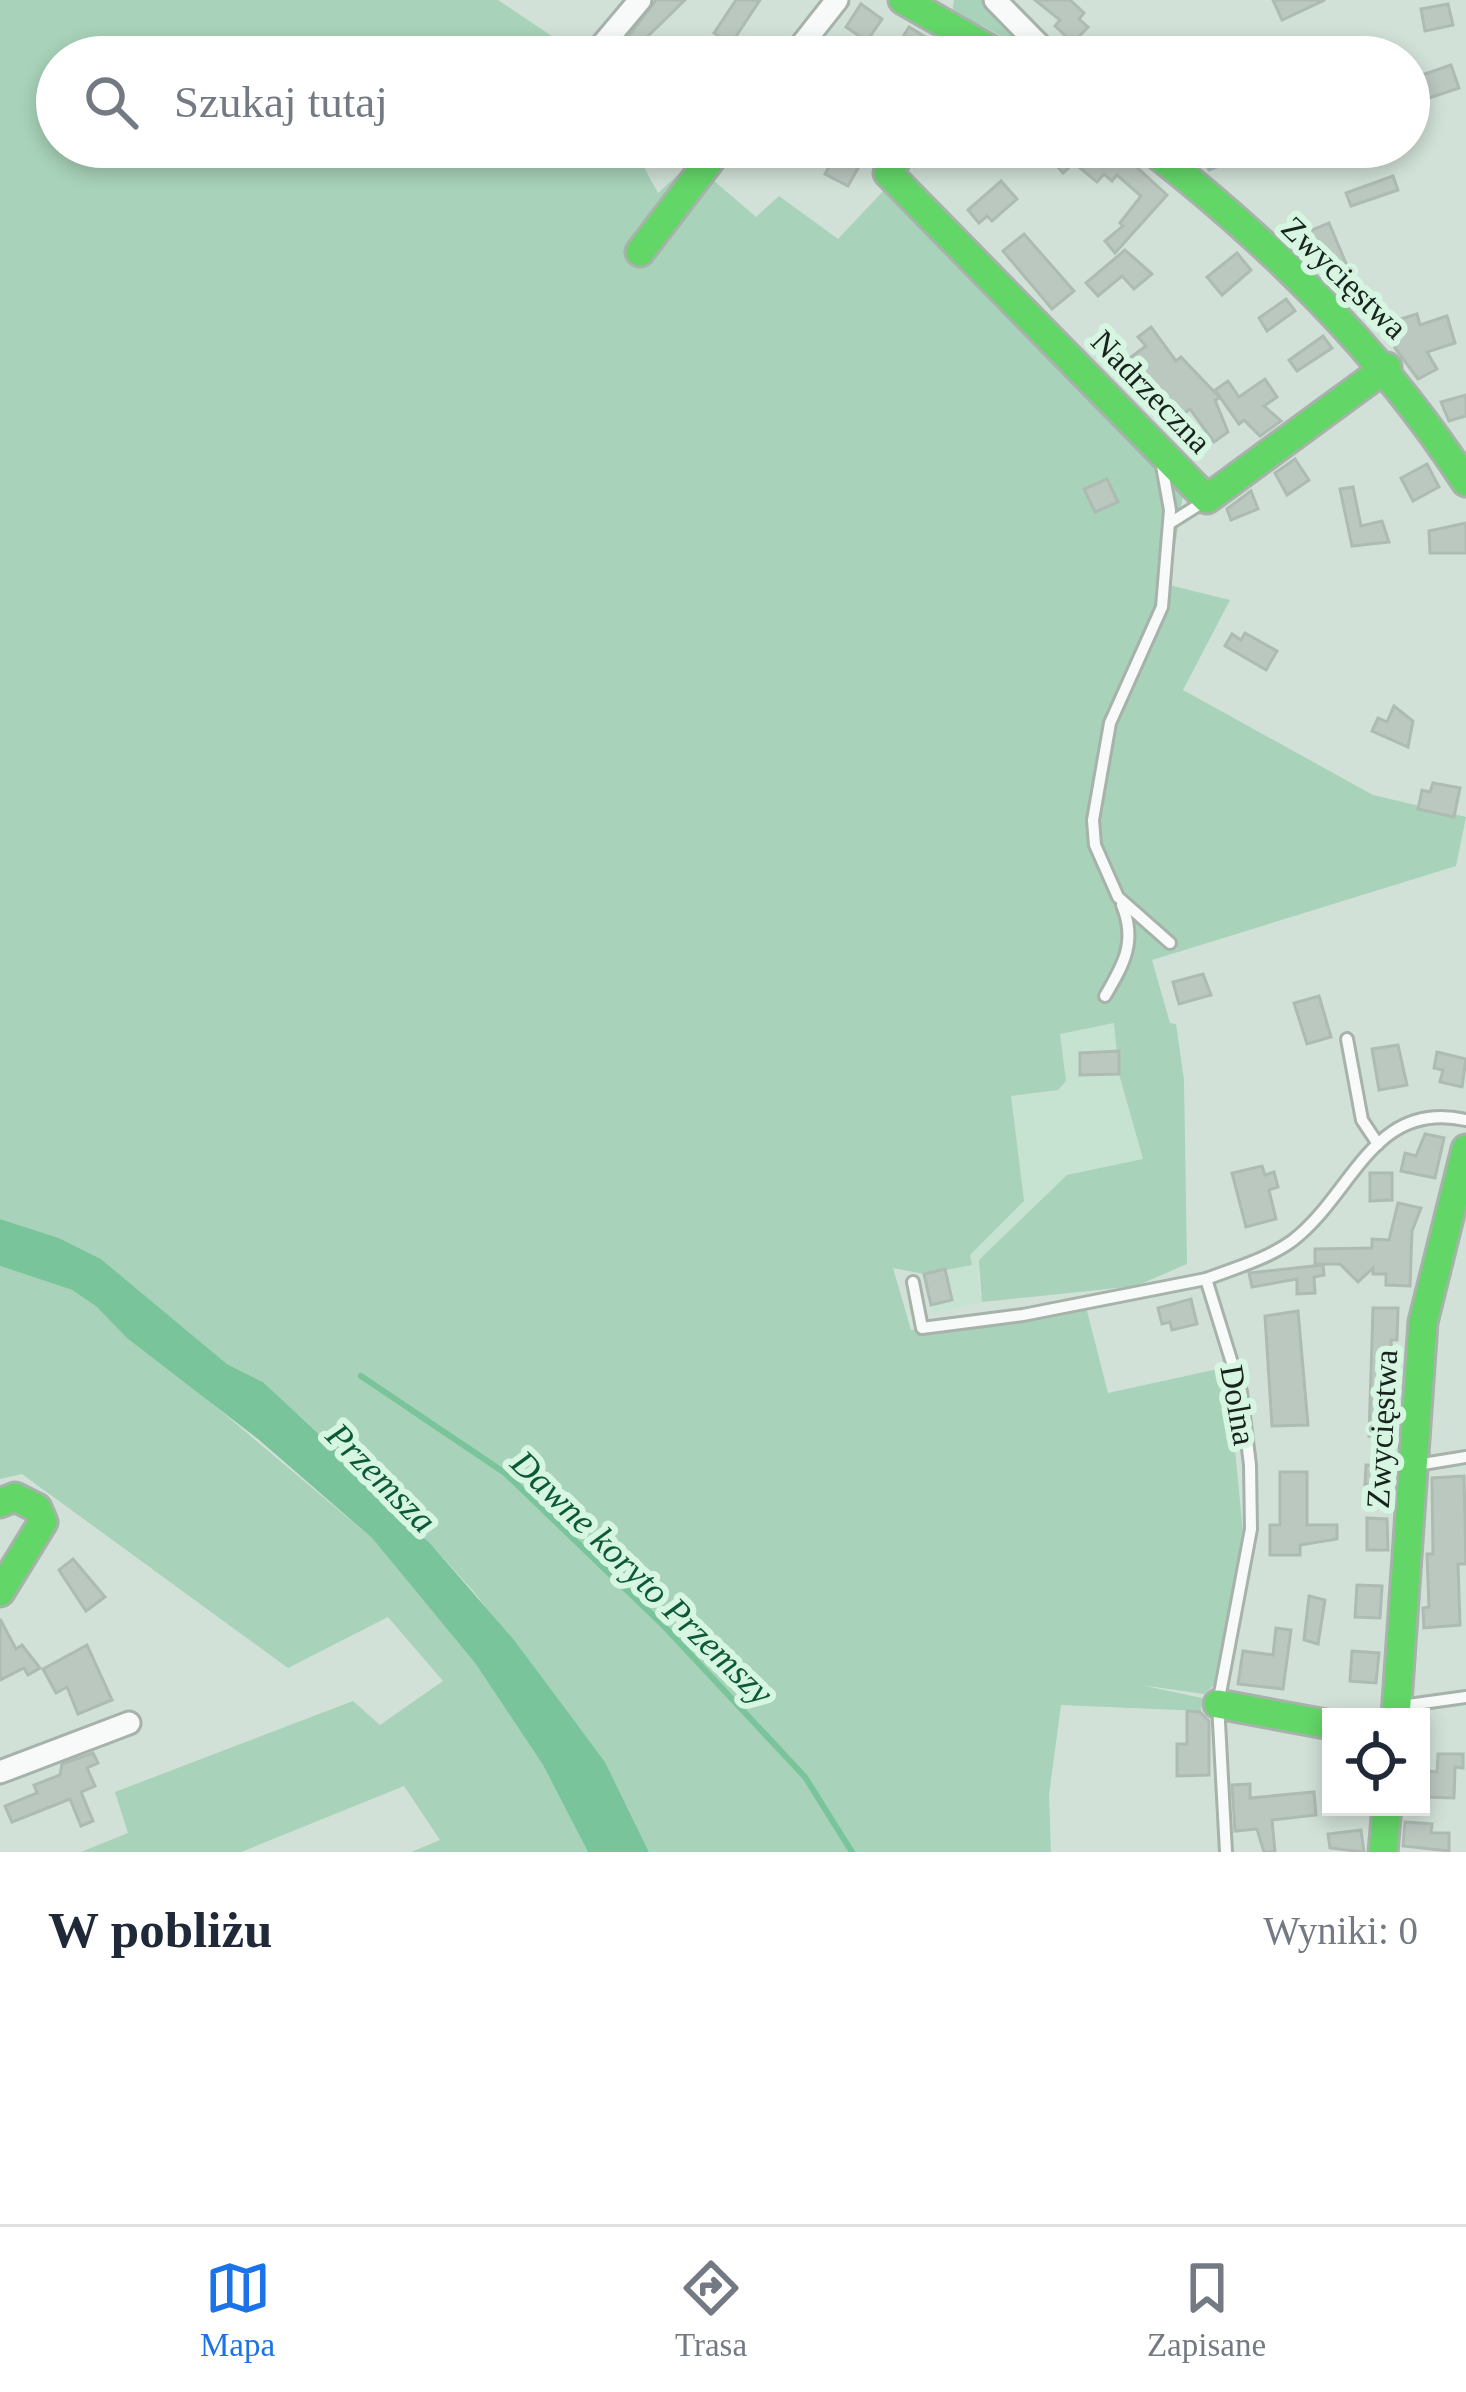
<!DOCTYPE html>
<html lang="pl">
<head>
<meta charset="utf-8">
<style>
	body { margin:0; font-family:"Times New Roman",serif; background:#f6f6f7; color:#1f2937 }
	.controls { position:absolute; right:36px; bottom:36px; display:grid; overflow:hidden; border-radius:0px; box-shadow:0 6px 18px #0003 }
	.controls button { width:108px; height:108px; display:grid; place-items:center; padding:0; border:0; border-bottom:3px solid #e0e1e3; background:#fff; color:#1f2937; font:60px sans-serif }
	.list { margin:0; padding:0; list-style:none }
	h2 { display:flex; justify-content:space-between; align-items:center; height:156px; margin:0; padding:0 48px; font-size:51px }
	h2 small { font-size:39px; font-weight:400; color:#747a83 }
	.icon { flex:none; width:66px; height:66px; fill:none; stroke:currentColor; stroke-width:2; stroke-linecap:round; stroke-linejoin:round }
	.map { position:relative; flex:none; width:1466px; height:1852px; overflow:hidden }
	.search { position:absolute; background:#fff; box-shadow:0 6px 18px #0003; left:36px; right:36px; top:36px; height:132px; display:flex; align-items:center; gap:30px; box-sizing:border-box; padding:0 42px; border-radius:66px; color:#747a83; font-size:45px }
	.sheet { height:372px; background:#fff }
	nav { display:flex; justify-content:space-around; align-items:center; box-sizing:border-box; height:168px; border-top:3px solid #e0e1e3; background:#fff; font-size:33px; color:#747a83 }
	nav a { display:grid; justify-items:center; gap:6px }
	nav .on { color:#1a73e8 }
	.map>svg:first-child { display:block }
</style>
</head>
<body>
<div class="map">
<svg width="1466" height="1852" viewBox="0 0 1466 1852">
	<rect width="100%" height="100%" fill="#d1e1d7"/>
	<polygon fill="#c6e2d1" points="1115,1023 1119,1074 1143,1160 977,1274 982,1302 933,1313 924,1274 969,1255 1024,1201 1011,1095 1041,1093 1059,1034"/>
	<g fill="#a8d2b9">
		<polygon points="0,0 498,0 583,57 57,57 57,147 633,147 658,193 692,162 756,217 779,196 838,239 904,169 1183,495 1169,585 1230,600 1183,690 1373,795 1466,817 1456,866 1152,960 1170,1023 1176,1024 1184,1080 1187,1264 1136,1286 982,1302 979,1260 1067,1175 1143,1159 1119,1074 1114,1023 1060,1034 1066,1081 1058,1090 1011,1096 1024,1201 970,1255 972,1265 924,1274 893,1268 911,1330 1086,1307 1108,1393 1227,1367 1243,1532 1215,1684 1204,1694 1141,1685 1202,1698 1201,1711 1061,1705 1049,1795 1051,1852 649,1852 605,1762 474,1592 429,1542 389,1511 347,1459 263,1382 227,1364 101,1259 59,1238 0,1219"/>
		<polygon points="954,0 986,0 1042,57 1023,57 998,42 1001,36 981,25 977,30 952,14"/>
		<polygon points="0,1266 72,1290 97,1307 372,1538 475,1663 543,1765 588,1852 411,1852 440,1840 404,1786 241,1852 81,1852 128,1833 115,1792 353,1701 380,1725 443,1681 388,1617 288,1668 22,1474 0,1479"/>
	</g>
	<polygon fill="#7ac49c" points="0,1219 59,1238 101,1259 227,1364 263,1382 347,1460 389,1511 429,1542 514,1640 605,1762 649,1852 588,1852 543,1765 475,1663 372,1538 258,1439 127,1338 97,1307 72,1290 0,1266"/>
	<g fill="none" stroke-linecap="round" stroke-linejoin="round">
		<polyline stroke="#7ac49c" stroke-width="6" points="361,1376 505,1473 662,1624 805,1777 852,1852"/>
	</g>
	<g fill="#bbc8c0" stroke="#aebbb3" stroke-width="3">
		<polygon points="685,0 645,39 665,57 626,57 618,50 656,0"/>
		<polygon points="736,0 760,0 731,44 714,33"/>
		<polygon points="1035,0 1070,0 1084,13 1079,19 1088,27 1073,43 1055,26 1060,20"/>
		<polygon points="1273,0 1325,0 1282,20"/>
		<polygon points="861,4 882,19 867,41 846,27"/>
		<polygon points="1448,4 1453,25 1425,31 1421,9"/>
		<polygon points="909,27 929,39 918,57 895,50"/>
		<polygon points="1451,65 1459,88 1423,100 1416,77"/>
		<polygon points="811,147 851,147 848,153 862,161 848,186 825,174 833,159"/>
		<polygon points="1056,147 1086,147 1101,165 1116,148 1167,195 1115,253 1105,241 1123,226 1120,223 1141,196 1117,175 1112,181 1104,174 1097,182 1074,163 1063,173 1047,154"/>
		<polygon points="1233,147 1238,159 1209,170 1197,150"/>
		<polygon points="1393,176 1398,190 1351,206 1346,193"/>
		<polygon points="1001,181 1017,199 992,221 987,216 979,223 968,210"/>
		<polygon points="1329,223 1350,273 1334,279 1324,255 1311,261 1300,235"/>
		<polygon points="1024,234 1074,291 1052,309 1003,251"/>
		<polygon points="1125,250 1152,274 1134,289 1122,276 1098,296 1086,283"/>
		<polygon points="1237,253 1251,270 1222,295 1207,277"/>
		<polygon points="1286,299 1295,311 1267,331 1259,318"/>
		<polygon points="1417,314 1420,325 1447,316 1455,343 1427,352 1437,369 1418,379 1395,348 1388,323"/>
		<polygon points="1151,327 1176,361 1181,357 1220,398 1215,400 1228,432 1214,442 1190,409 1173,422 1123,363 1146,346 1138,337"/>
		<polygon points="1323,336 1332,348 1297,371 1289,360"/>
		<polygon points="1265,379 1277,397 1264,406 1281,421 1260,436 1244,420 1239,424 1215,390 1228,381 1239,397"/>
		<polygon points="1466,395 1466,416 1449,421 1441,402"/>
		<polygon points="1295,459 1309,480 1287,495 1275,473"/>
		<polygon points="1427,464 1439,487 1413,501 1401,478"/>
		<polygon points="1107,479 1118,502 1095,512 1084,489"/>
		<polygon points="1353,487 1361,526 1382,521 1389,542 1352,546 1340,489"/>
		<polygon points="1251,491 1258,509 1231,520 1227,509"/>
		<polygon points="1466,523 1466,553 1430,553 1429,531"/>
		<polygon points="1245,633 1277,651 1266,670 1225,646 1232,634 1241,640"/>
		<polygon points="1394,706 1413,721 1408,747 1372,731 1378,718 1387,722"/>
		<polygon points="1433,783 1460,788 1454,817 1418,809 1422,790 1430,792"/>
		<polygon points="1203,974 1211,995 1179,1004 1173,982"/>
		<polygon points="1319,996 1331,1037 1307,1044 1294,1003"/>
		<polygon points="1398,1045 1407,1085 1379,1090 1372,1049"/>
		<polygon points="1119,1051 1119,1074 1080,1075 1080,1053"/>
		<polygon points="1437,1052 1466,1059 1462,1087 1440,1082 1443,1070 1434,1068"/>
		<polygon points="1425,1134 1444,1138 1435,1178 1401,1171 1405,1153 1416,1156"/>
		<polygon points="1262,1166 1265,1175 1274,1172 1278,1187 1269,1190 1276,1219 1246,1227 1232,1173"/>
		<polygon points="1370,1173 1392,1173 1392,1200 1370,1201"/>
		<polygon points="1398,1203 1421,1208 1412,1231 1410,1286 1386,1285 1386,1274 1373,1274 1373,1268 1358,1282 1340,1264 1315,1264 1315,1249 1372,1248 1372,1239 1389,1240"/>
		<polygon points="1323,1265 1324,1275 1314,1277 1315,1293 1297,1294 1297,1279 1252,1287 1249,1273"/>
		<polygon points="945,1269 952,1300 931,1305 924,1274"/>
		<polygon points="1191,1299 1197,1324 1172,1330 1170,1322 1162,1324 1158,1308"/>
		<polygon points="1373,1308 1398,1308 1397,1340 1391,1340 1396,1436 1369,1436"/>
		<polygon points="1298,1311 1308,1425 1272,1426 1265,1316"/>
		<polygon points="1366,1465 1394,1466 1393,1480 1365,1485"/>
		<polygon points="1280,1472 1307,1472 1307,1525 1337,1525 1337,1539 1300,1545 1300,1555 1270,1555 1270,1525 1280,1525"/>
		<polygon points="1464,1476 1466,1564 1458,1564 1460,1625 1424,1628 1423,1608 1429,1607 1427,1554 1433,1554 1432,1478"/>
		<polygon points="1367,1518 1387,1519 1388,1550 1367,1550"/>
		<polygon points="73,1559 105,1597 86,1611 59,1570"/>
		<polygon points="1357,1585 1382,1586 1380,1618 1355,1617"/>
		<polygon points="1309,1596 1325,1600 1318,1644 1304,1640"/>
		<polygon points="0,1619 16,1649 22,1645 40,1668 28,1675 24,1668 0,1680"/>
		<polygon points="1276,1628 1291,1630 1283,1689 1238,1684 1243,1651 1273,1655"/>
		<polygon points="87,1645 112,1700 78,1714 67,1687 56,1693 43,1669"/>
		<polygon points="1352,1651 1379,1653 1376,1683 1350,1681"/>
		<polygon points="1187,1711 1200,1712 1209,1721 1209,1775 1177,1776 1177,1744 1187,1744"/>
		<polygon points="93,1753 98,1763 87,1768 95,1786 81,1792 93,1821 81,1826 70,1799 12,1822 5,1806 37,1793 34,1785 60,1775 62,1764"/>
		<polygon points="1438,1754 1463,1754 1463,1768 1455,1767 1454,1798 1426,1797 1427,1771 1437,1772"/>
		<polygon points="1250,1784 1250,1798 1314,1792 1316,1815 1272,1820 1275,1852 1264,1852 1257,1829 1235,1831 1232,1785"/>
		<polygon points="1405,1822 1432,1824 1431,1833 1449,1833 1449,1851 1403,1846"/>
		<polygon points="1361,1830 1364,1852 1330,1848 1328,1834"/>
	</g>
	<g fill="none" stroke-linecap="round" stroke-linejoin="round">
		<defs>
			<g id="lane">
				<polyline points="1161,460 1170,510 1162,607 1110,723 1093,820 1095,845 1118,897 1170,943"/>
				<polyline points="1170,523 1205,501"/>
				<path d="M 1105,996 C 1124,964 1137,941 1122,905"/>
				<polyline points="1347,1039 1362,1120 1378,1144"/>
				<polyline points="913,1282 922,1328 1023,1315 1206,1279"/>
				<polyline points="1417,1465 1466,1457"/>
				<polyline points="1401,1706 1466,1697"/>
				<path d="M 1226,1852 L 1218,1704 L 1251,1529 L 1250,1465 L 1241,1392 L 1206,1279 C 1235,1268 1267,1259 1292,1241 C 1353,1195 1372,1099 1466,1120"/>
			</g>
			<g id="street">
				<polyline points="995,0 1051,57"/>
				<polyline points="592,57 640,0"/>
				<polyline points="792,57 837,0"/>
				<polyline points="0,1772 129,1723"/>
			</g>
			<g id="fast">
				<polyline points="903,0 1003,57"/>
				<polyline points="904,147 888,173 1207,499 1387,367"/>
				<path d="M 1148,147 C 1272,244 1380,350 1466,482"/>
				<polyline points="640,252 720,147"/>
				<polyline points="0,1503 15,1497 37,1508 43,1522 0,1592"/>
				<polyline points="1218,1704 1331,1725"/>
				<polyline points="1396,1717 1423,1322 1466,1149"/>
				<polyline points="1383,1852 1387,1807"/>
			</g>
		</defs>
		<use href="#lane" stroke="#a6b2aa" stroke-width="16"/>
		<use href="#street" stroke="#a6b2aa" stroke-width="27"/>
		<use href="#fast" stroke="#a6b2aa" stroke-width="33"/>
		<use href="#lane" stroke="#f8faf9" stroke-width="10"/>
		<use href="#street" stroke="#f8faf9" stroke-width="21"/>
		<use href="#fast" stroke="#63d668" stroke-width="27"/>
	</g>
	<g text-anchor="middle" stroke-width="12" stroke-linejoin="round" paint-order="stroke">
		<g font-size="33" fill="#18231d" stroke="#d7f6e2">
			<text transform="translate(1345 277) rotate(44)" y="12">Zwycięstwa</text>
			<text transform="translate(1152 391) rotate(46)" y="12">Nadrzeczna</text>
			<text transform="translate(1239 1405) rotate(80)" y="12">Dolna</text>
			<text transform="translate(1381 1429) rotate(-87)" y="12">Zwycięstwa</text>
		</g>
		<g font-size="36" font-style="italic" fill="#0c5937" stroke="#d7f6e2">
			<text transform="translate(382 1477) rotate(45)" y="13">Przemsza</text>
			<text transform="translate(643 1577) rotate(44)" y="13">Dawne koryto Przemszy</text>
		</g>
	</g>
</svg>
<div class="controls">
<button><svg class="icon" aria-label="locate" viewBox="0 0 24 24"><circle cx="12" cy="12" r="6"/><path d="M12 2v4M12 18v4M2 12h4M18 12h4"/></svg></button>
</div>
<div class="search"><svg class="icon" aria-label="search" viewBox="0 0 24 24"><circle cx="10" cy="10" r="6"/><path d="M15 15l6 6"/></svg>Szukaj tutaj</div>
</div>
<section class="sheet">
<h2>W pobliżu<small>Wyniki: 0</small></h2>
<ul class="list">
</ul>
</section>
<nav>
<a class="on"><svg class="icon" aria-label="map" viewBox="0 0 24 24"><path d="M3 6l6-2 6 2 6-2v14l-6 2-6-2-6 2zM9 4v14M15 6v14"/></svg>Mapa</a>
<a><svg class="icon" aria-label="directions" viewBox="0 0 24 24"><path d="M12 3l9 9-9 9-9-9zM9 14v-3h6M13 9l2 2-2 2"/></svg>Trasa</a>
<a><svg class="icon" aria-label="saved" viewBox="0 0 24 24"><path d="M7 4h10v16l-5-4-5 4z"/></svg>Zapisane</a>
</nav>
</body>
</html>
